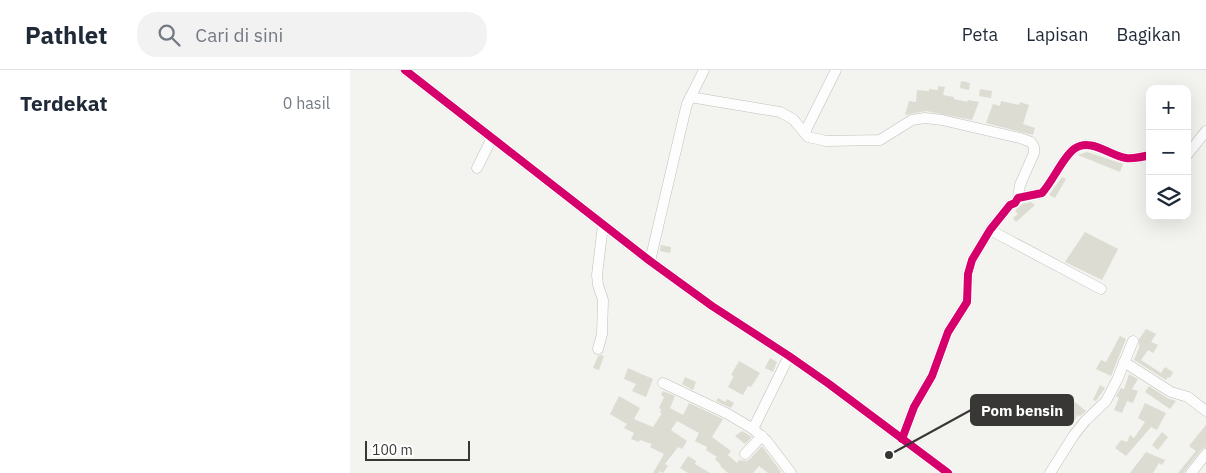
<!DOCTYPE html>
<html lang="id">
<head>
<meta charset="utf-8">
<style>
	body { margin:0; font-family:"IBM Plex Sans",sans-serif; background:#f2f2f3; color:#1f2937 }
	.controls { position:absolute; right:15px; top:15px; display:grid; overflow:hidden; border-radius:10px; box-shadow:0 5px 20px #0002 }
	.controls button { width:45px; height:45px; display:grid; place-items:center; padding:0; border:0; border-bottom:1px solid #e0e1e3; background:#fff; color:#1f2937; font:25px sans-serif }
	.scale { position:absolute; left:15px; bottom:12px; width:105px; box-sizing:border-box; padding-left:5px; border:2px solid #383735; border-top:0; font-size:14px; line-height:18px; white-space:nowrap; color:#383735; -webkit-text-stroke:4px #fff; paint-order:stroke }
	.list { margin:0; padding:0; list-style:none }
	h2 { display:flex; justify-content:space-between; align-items:center; height:65px; margin:0; padding:0 20px; font-size:21px }
	h2 small { font-size:16px; font-weight:400; color:#747a83 }
	.icon { flex:none; width:28px; height:28px; fill:none; stroke:currentColor; stroke-width:2; stroke-linecap:round; stroke-linejoin:round }
	.map { position:relative; flex:none; width:856px; height:403px; overflow:hidden }
	header { display:flex; align-items:center; gap:30px; box-sizing:border-box; height:70px; padding:0 25px; background:#fff; border-bottom:1px solid #e0e1e3 }
	header strong { font-size:24px }
	nav { display:flex; gap:28px; margin-inline-start:auto; font-size:18px }
	.search { width:350px; height:45px; background:#f2f2f3; display:flex; align-items:center; gap:12px; box-sizing:border-box; padding:0 18px; border-radius:20px; color:#747a83; font-size:19px }
	main { display:flex }
	aside { flex:1; background:#fff }
	.map>svg:first-child { display:block }
</style>
</head>
<body>
<header>
<strong>Pathlet</strong>
<div class="search"><svg class="icon" aria-label="search" viewBox="0 0 24 24"><circle cx="10" cy="10" r="6"/><path d="M15 15l6 6"/></svg>Cari di sini</div>
<nav><a>Peta</a><a>Lapisan</a><a>Bagikan</a></nav>
</header>
<main>
<aside>
<h2>Terdekat<small>0 hasil</small></h2>
<ul class="list">
</ul>
</aside>
<div class="map">
<svg width="856" height="403" viewBox="0 0 856 403">
	<rect width="100%" height="100%" fill="#f3f3ef"/>
	<g fill="#dddcd2">
		<polygon points="611,11 620,13 619,20 610,18"/>
		<polygon points="588,16 595,17 593,25 604,27 604,29 617,32 618,30 629,32 622,50 576,41 555,45 559,31 566,32 567,20 579,21 579,19 588,20"/>
		<polygon points="630,19 642,21 641,28 629,26"/>
		<polygon points="651,31 669,35 670,32 679,35 673,54 685,58 683,65 636,53 643,34 650,36"/>
		<polygon points="737,82 773,94 770,102 728,85"/>
		<polygon points="712,107 716,109 705,128 699,125"/>
		<polygon points="681,132 685,135 666,152 663,148 668,144 665,141 672,134"/>
		<polygon points="735,162 768,179 752,210 715,192"/>
		<polygon points="311,175 321,177 320,183 310,181"/>
		<polygon points="796,259 806,264 801,272 808,275 803,283 798,280 791,290 811,303 815,297 823,302 820,308 818,307 816,310 784,290 789,278 789,269"/>
		<polygon points="770,266 776,269 761,306 746,299 751,290 756,292"/>
		<polygon points="251,285 254,286 249,300 243,298 248,286"/>
		<polygon points="420,288 427,292 423,302 415,298"/>
		<polygon points="389,291 410,303 401,317 398,316 393,325 378,317 384,306 381,305"/>
		<polygon points="278,298 303,309 296,327 282,321 286,314 274,309"/>
		<polygon points="779,304 788,309 782,319 788,321 783,333 777,331 772,343 764,340 769,328 766,326 771,318 774,319"/>
		<polygon points="335,307 346,312 343,320 332,314"/>
		<polygon points="750,315 755,318 746,331 743,330"/>
		<polygon points="799,316 817,328 826,331 820,339 795,322"/>
		<polygon points="313,321 325,326 320,338 333,345 339,333 373,349 362,367 381,381 378,385 387,393 389,390 396,391 400,389 412,376 431,402 430,403 418,403 409,396 403,403 378,403 370,396 371,395 365,389 367,387 356,380 357,377 345,371 349,363 327,351 321,360 337,371 332,379 328,377 315,394 318,396 313,403 310,401 309,403 303,403 314,384 300,377 302,374 290,370 289,372 281,369 284,363 274,358 277,354 260,344 269,326 290,338 284,349 303,357 312,343 310,343 311,339 309,338 314,327 311,325"/>
		<polygon points="368,328 375,332 377,329 384,333 381,338 366,331"/>
		<polygon points="725,332 736,341 730,346 728,345 723,352 714,345"/>
		<polygon points="795,333 816,343 807,360 801,357 776,386 765,378 771,370 777,372 780,365 784,368 795,352 788,348"/>
		<polygon points="856,355 856,377 851,380 836,399 834,403 828,403 846,381 839,376"/>
		<polygon points="392,361 402,367 395,374 385,366"/>
		<polygon points="812,362 818,367 808,380 802,375"/>
		<polygon points="796,382 815,390 812,395 809,393 803,403 780,403"/>
		<polygon points="338,386 346,391 345,394 360,403 338,403 330,398"/>
	</g>
	<g fill="none" stroke-linecap="round" stroke-linejoin="round">
		<defs>
			<g id="minor">
				<polyline points="55,0 300,191 362,236 439,286 479,314 598,403"/>
				<polyline points="340,27 430,42 443,49 458,67 476,71 530,70 562,50 575,48 592,50 670,68 681,72 684,77 684,83 670,115 668,128"/>
				<polyline points="455,62 486,0"/>
				<polyline points="837,85 856,61"/>
				<polyline points="127,98 142,68"/>
				<polyline points="640,160 751,219"/>
				<polyline points="300,191 334,46 337,34 354,0"/>
				<polyline points="248,279 252,264 253,230 248,215 247,205 253,155"/>
				<polyline points="439,286 403,359 416,370 441,403"/>
				<polyline points="774,292 821,322 838,327 856,341"/>
				<polyline points="313,313 378,344 403,359"/>
				<path d="M 552,369 L 564,337 L 582,306 L 598,262 L 617,232 L 618,204 L 622,190 L 640,160 L 660,135 L 665,133 L 668,128 L 692,123 C 703,111 713,87 724,79 C 741,67 760,86 776,88 C 784,89 792,87 800,85"/>
				<polyline points="395,384 412,366"/>
				<polyline points="700,403 724,365 736,350 756,331 767,310 783,271"/>
				<polyline points="841,403 856,384"/>
			</g>
		</defs>
		<use href="#minor" stroke="#bfbfbc" stroke-width="11"/>
		<use href="#minor" stroke="#fdfdfd" stroke-width="10"/>
		<defs>
			<g id="cycleway">
				<polyline points="55,0 300,191 362,236 439,286 479,314 598,403"/>
				<path d="M 552,369 L 564,337 L 582,306 L 598,262 L 617,232 L 618,204 L 622,190 L 640,160 L 660,135 L 665,133 L 668,128 L 692,123 C 703,111 713,87 724,79 C 741,67 760,86 776,88 C 784,89 792,87 800,85"/>
			</g>
		</defs>
		<use href="#cycleway" stroke="#fff" stroke-width="11"/>
		<use href="#cycleway" stroke="#d6006c" stroke-width="8"/>
	</g>
	<path fill="none" stroke="#383735" stroke-width="2" d="M539 385L621 340"/>
	<circle fill="#383735" stroke="#fff" stroke-width="2" cx="539" cy="385" r="5"/>
	<rect fill="#383735" stroke="#383735" stroke-width="2" x="621" y="325" width="102" height="30" rx="5"/>
	<g font-size="15" text-anchor="middle" font-weight="bold" fill="#fff">
		<text x="672" y="346">Pom bensin</text>
	</g>
</svg>
<div class="controls">
<button>+</button>
<button>−</button>
<button><svg class="icon" aria-label="layers" viewBox="0 0 24 24"><path d="M12 4l9 5-9 5-9-5zM3 14l9 5 9-5"/></svg></button>
</div>
<div class="scale">100 m</div>
</div>
</main>
</body>
</html>
